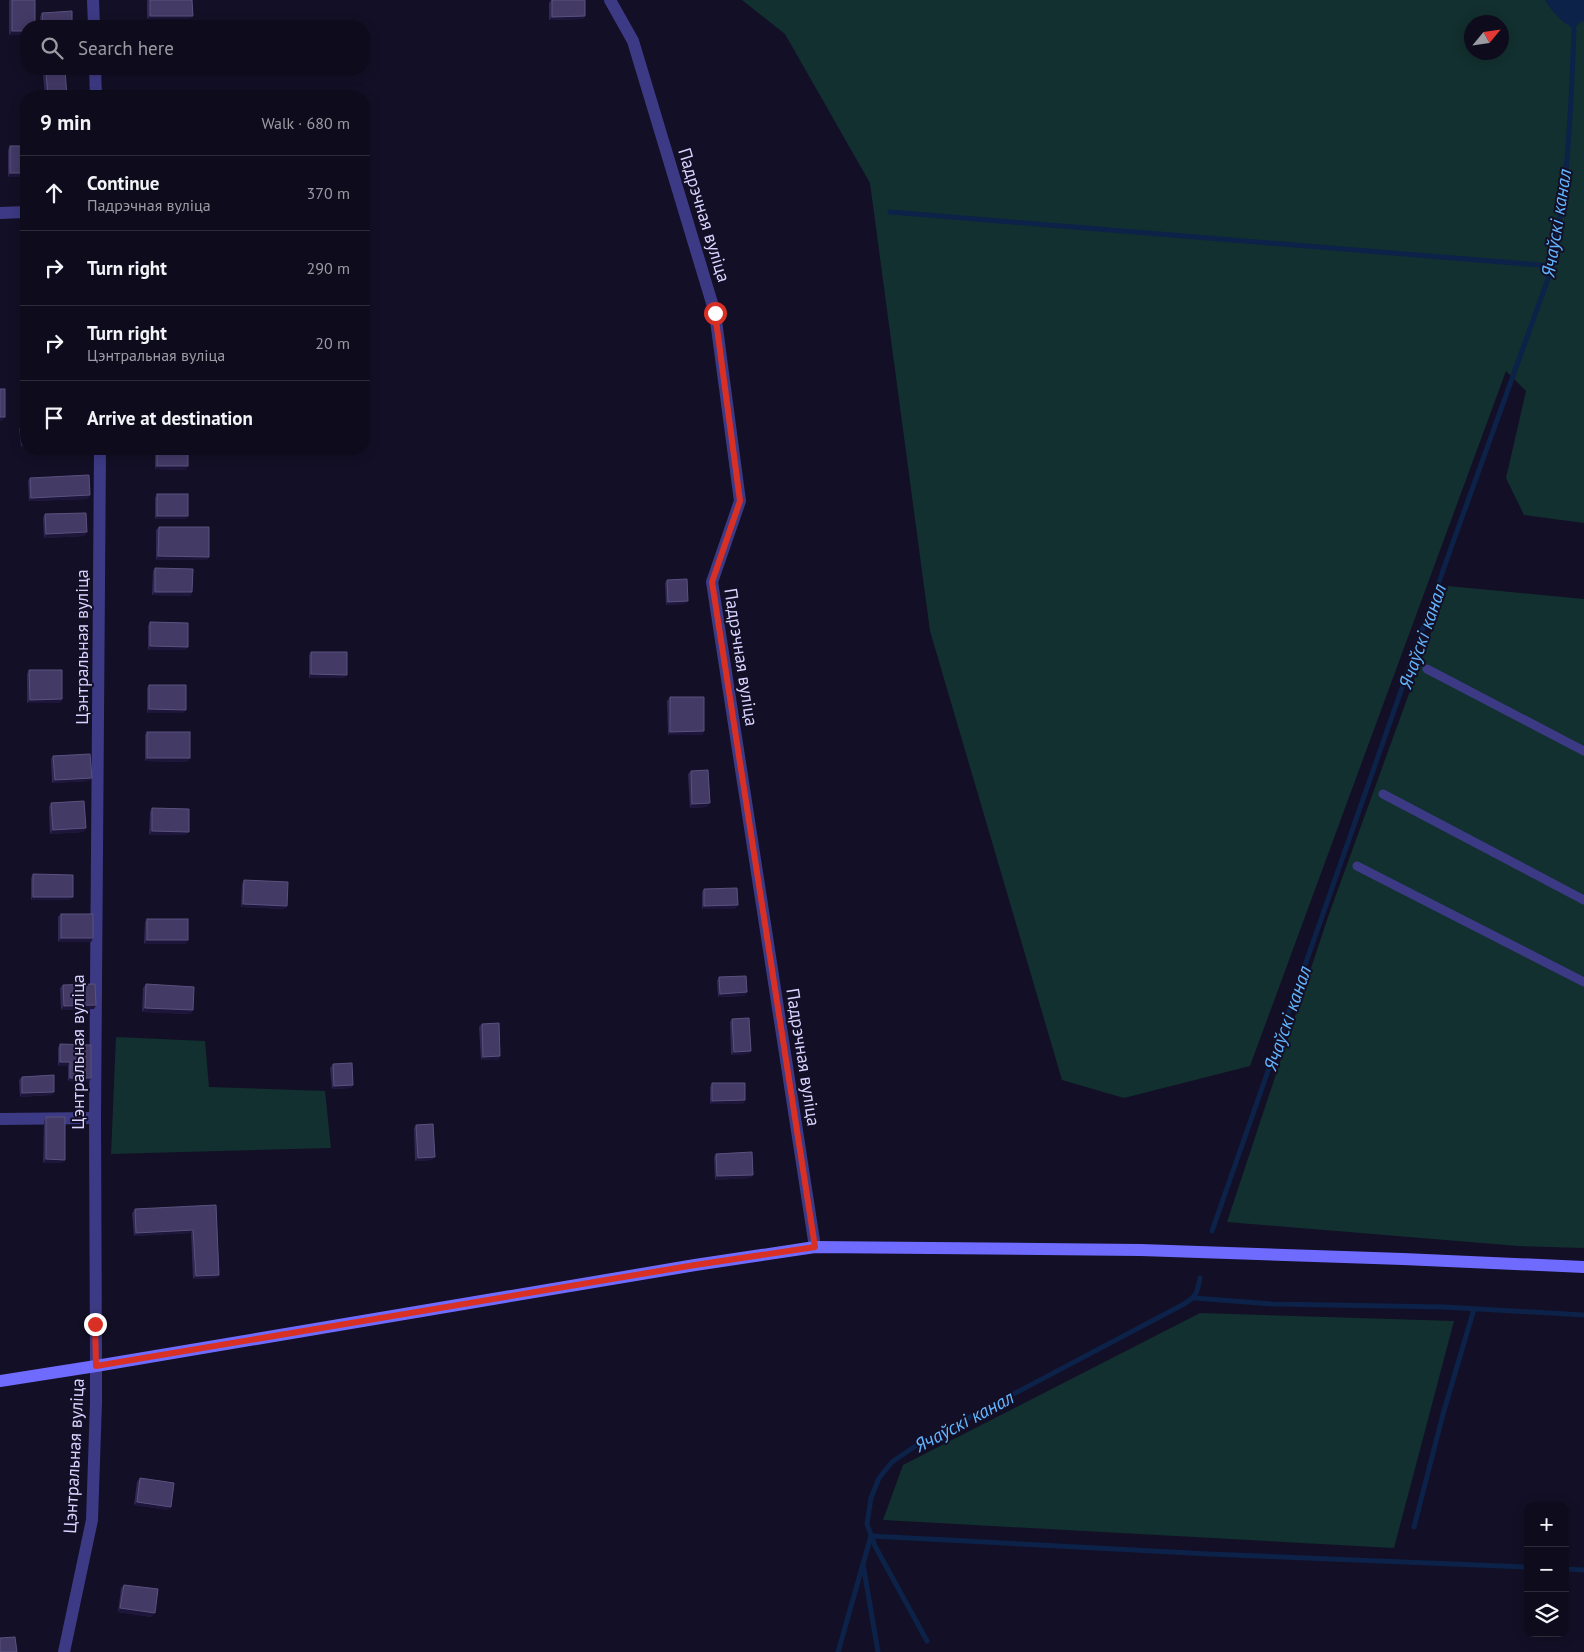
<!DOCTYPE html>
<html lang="en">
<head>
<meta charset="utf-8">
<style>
	body { margin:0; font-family:"PT Sans",sans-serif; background:#1c1929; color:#f1f3f6 }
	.controls { position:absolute; right:15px; bottom:15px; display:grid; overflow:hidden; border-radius:10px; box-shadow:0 2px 12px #0003 }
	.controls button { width:45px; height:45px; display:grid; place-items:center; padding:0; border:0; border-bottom:1px solid #2e2b3b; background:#0e0b1c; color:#f1f3f6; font:25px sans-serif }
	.compass { position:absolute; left:1464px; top:15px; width:45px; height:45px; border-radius:50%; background:#0e0b1c; box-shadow:0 2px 12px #0003; rotate:61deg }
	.stop { position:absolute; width:15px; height:15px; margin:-11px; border:4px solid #d93025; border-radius:50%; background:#fff }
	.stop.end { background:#d93025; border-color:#fff; box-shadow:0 1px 5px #0008 }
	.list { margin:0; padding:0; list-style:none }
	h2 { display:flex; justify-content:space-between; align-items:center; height:65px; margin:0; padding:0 20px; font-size:21px }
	h2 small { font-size:16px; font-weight:400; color:#9b9ba3 }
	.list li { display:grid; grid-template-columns:32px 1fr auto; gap:15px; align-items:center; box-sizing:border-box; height:75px; padding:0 20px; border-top:1px solid #2e2b3b }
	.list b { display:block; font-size:19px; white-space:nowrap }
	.list p { margin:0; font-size:16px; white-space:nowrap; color:#9b9ba3 }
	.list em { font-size:16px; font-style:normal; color:#9b9ba3 }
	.icon { flex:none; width:28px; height:28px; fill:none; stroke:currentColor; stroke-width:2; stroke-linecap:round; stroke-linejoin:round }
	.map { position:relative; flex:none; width:1584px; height:1652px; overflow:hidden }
	.search { position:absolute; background:#0e0b1c; box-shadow:0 2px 12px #0003; left:20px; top:20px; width:350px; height:55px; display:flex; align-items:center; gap:12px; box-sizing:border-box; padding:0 18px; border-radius:20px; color:#9b9ba3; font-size:19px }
	.panel { position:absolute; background:#0e0b1c; box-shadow:0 2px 12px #0003; left:20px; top:90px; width:350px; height:365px; border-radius:20px }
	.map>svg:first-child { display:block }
</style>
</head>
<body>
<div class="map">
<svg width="1584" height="1652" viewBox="0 0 1584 1652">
	<rect width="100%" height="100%" fill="#130f26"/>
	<g fill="#12302f" fill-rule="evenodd">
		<path d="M 742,0 L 1545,0 C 1553,12 1561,21 1574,28 L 1581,21 L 1584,21 L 1584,523 L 1524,515 L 1506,478 L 1526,391 L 1506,371 L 1250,1066 L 1124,1098 L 1062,1080 L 930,631 L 870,183 L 785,34 ZM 1472,22 L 1502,22 L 1502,52 L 1472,52 Z"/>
		<polygon points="1448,586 1584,599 1584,1248 1518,1246 1227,1222 1328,917"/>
		<polygon points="116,1037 205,1041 209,1087 325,1091 331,1148 111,1154"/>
		<polygon points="1200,1313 1454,1321 1394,1548 883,1520 903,1465"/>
	</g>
	<path fill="#0c2248" d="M 1545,0 L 1584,0 L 1584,21 L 1580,22 L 1574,29 C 1561,21 1553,13 1545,0 Z"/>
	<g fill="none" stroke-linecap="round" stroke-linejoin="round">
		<g stroke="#0c2248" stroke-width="5">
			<polyline points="890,212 1552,266"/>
			<path d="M 1212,1231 L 1452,545 L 1549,276 C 1568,196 1571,111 1574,29"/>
			<polyline points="1194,1298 1273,1304 1444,1307 1584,1315"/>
			<polyline points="1414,1527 1443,1414 1474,1309"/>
			<polyline points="863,1564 878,1652"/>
			<polyline points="1565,1569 1584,1570"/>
			<path d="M 927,1641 L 875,1546 L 867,1524 L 871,1498 L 879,1478 L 892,1462 L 917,1445 L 1184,1304 C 1197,1296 1197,1293 1200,1278"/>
			<polyline points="838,1652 871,1536 1209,1554 1528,1567"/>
		</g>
		<g stroke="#3d3a85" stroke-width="9">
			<polyline points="1427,669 1584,751"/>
			<polyline points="1383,794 1584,900"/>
			<polyline points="1357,866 1584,982"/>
		</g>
		<g stroke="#3d3a85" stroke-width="12">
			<polyline points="93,0 94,26"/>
			<polyline points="610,0 633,41 715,313 740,501 712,582 815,1247"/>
			<polyline points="95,69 96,96"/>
			<polyline points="0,213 26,212"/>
			<polyline points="0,1119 95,1118"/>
			<polyline points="96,1366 95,1118 100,449"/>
		</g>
		<polyline stroke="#3d3a85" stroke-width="12" points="64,1652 92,1520 96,1402 96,1366"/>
		<polyline stroke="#6f6bff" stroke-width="12" points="0,1381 96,1366 695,1265 815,1247 1141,1250 1403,1259 1584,1267"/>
	</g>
	<g fill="#312854">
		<polygon points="9,0 35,0 26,26 26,35 9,35"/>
		<polygon points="147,0 192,0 190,19 147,19"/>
		<polygon points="551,0 585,0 585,16 583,19 549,20 549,3"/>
		<polygon points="42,13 72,26 40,26 40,17"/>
		<polygon points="46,71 67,96 45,96 43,75"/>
		<polygon points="10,146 26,146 26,177 8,177 8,150"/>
		<polygon points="22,425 26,425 26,447 21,447 19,429"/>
		<polygon points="155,449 188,449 186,470 155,469"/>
		<polygon points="30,478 88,499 29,501 28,481"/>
		<polygon points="157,494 186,519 155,519 155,498"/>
		<polygon points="45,514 85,536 44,538 43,518"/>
		<polygon points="159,527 209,557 206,560 156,560 156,530"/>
		<polygon points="155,568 192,592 190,596 152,595 153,571"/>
		<polygon points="667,580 685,604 666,605 665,583"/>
		<polygon points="150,622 188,647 185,650 148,650 148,626"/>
		<polygon points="311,652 345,678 309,678 309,655"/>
		<polygon points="29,670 62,699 60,703 27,703 27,674"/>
		<polygon points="149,685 183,713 147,713 147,688"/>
		<polygon points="670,697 704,731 702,735 668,735 667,701"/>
		<polygon points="147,732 190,758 187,762 145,761 145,735"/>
		<polygon points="53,756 89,781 52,783 51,759"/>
		<polygon points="691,771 707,807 690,808 688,774"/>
		<polygon points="51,803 84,832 50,834 49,807"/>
		<polygon points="152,808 186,835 149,835 150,812"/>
		<polygon points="33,874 70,900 31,900 31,878"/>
		<polygon points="244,880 285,909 241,907 242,884"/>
		<polygon points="704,889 735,909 702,909 702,892"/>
		<polygon points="61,914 93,938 91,942 58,942 58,917"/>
		<polygon points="147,919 186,944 144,944 145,922"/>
		<polygon points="719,977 747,992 744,996 718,997 717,981"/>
		<polygon points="146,984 193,1010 190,1014 142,1012 143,988"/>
		<polygon points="63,985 94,1009 61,1010 60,988"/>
		<polygon points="732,1019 751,1051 748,1054 731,1055 730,1022"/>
		<polygon points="482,1024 500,1056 498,1060 481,1060 479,1027"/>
		<polygon points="60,1044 91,1078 89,1082 68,1081 68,1066 58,1066 58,1048"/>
		<polygon points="333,1064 353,1085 351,1088 332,1089 330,1068"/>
		<polygon points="22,1077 52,1095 20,1097 19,1080"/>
		<polygon points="712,1083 745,1100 743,1104 710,1104 710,1087"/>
		<polygon points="46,1117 62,1163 43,1163 44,1121"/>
		<polygon points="416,1125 432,1160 415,1161 414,1128"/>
		<polygon points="716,1154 751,1178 715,1180 714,1157"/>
		<polygon points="216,1205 219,1275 217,1278 193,1279 191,1233 134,1236 132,1213 135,1209"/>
		<polygon points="140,1478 168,1510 134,1505 137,1482"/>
		<polygon points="124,1585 152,1617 118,1612 121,1588"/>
	</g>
	<g fill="#1d163a">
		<polygon points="150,16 193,16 190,19 147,19"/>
		<polygon points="585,16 583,19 549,20 552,17"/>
		<polygon points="12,31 26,31 26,35 9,35"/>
		<polygon points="140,69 178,69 177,70 139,71"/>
		<polygon points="10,173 26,173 26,177 8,177"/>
		<polygon points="0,417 5,417 2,421 0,421"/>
		<polygon points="23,443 26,443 26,447 21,447"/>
		<polygon points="157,466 188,466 186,470 155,469"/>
		<polygon points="90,495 88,499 29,501 31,498"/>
		<polygon points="157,516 188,516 186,519 155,519"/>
		<polygon points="87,532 85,536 44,538 46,534"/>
		<polygon points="158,556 209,557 206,560 156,560"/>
		<polygon points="155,592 192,592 190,596 152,595"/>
		<polygon points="688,601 685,604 666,605 668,602"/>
		<polygon points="150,646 188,647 185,650 148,650"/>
		<polygon points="311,674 347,675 345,678 309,678"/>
		<polygon points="62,699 60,703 27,703 30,700"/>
		<polygon points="149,709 186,710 183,713 147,713"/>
		<polygon points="704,731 702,735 668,735 670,732"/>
		<polygon points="147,758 190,758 187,762 145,761"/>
		<polygon points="92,778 89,781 52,783 55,780"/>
		<polygon points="710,803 707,807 690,808 692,804"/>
		<polygon points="86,828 84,832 50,834 53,830"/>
		<polygon points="152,831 189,832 186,835 149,835"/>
		<polygon points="33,897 73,897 70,900 31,900"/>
		<polygon points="243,904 287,906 285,909 241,907"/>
		<polygon points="738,905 735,909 702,909 704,906"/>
		<polygon points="61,938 93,938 91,942 58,942"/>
		<polygon points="147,940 188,940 186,944 144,944"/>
		<polygon points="747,992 744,996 718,997 720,994"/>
		<polygon points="96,1005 94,1009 61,1010 64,1006"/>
		<polygon points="145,1008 193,1010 190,1014 142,1012"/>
		<polygon points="751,1051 748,1054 731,1055 734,1052"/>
		<polygon points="500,1056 498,1060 481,1060 483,1057"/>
		<polygon points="60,1062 70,1062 68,1066 58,1066"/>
		<polygon points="70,1078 91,1078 89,1082 68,1081"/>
		<polygon points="353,1085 351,1088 332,1089 334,1086"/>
		<polygon points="54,1092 52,1095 20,1097 22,1093"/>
		<polygon points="745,1100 743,1104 710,1104 712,1101"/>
		<polygon points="435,1157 432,1160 415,1161 418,1158"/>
		<polygon points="46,1159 65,1160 62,1163 43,1163"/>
		<polygon points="753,1175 751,1178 715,1180 717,1176"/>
		<polygon points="193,1230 191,1233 134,1236 136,1233"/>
		<polygon points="219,1275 217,1278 193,1279 196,1276"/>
		<polygon points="137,1502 171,1507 168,1510 134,1505"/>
		<polygon points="120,1608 155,1613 152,1617 118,1612"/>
	</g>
	<g fill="#433a66" stroke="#5a527e">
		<polygon points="12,0 35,0 35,26 26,26 26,31 12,31"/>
		<polygon points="150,0 192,0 193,16 150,16"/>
		<polygon points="552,0 585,0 585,16 552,17"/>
		<polygon points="72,11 72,26 43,26 42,13"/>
		<polygon points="65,70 67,96 48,96 46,71"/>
		<rect x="10" y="146" width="16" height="27"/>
		<rect x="0" y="389" width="5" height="28"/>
		<polygon points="22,425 26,425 26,443 23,443"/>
		<rect x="157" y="449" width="31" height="17"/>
		<polygon points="89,475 90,495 31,498 30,478"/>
		<rect x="157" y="494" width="31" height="22"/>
		<polygon points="86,513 87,532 46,534 45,514"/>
		<polygon points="159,527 209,527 209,557 158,556"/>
		<polygon points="155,568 193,569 192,592 155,592"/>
		<polygon points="687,579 688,601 668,602 667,580"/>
		<polygon points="150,622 188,623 188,647 150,646"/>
		<polygon points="311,652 347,652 347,675 311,674"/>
		<polygon points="29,670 62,670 62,699 30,700"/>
		<polygon points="149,685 186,685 186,710 149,709"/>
		<polygon points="670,697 704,697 704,731 670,732"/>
		<rect x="147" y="732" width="43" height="26"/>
		<polygon points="90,754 92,778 55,780 53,756"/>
		<polygon points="708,770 710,803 692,804 691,771"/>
		<polygon points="84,801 86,828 53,830 51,803"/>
		<polygon points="152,808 189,809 189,832 152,831"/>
		<polygon points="33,874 73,875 73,897 33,897"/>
		<polygon points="244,880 288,882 287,906 243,904"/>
		<polygon points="737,888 738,905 704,906 704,889"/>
		<rect x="61" y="914" width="32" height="24"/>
		<rect x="147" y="919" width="41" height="21"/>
		<polygon points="746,976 747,992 720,994 719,977"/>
		<polygon points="95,984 96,1005 64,1006 63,985"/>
		<polygon points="146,984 194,987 193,1010 145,1008"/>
		<polygon points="749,1018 751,1051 734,1052 732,1019"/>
		<polygon points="499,1023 500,1056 483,1057 482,1024"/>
		<polygon points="60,1044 91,1045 91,1078 70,1078 70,1062 60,1062"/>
		<polygon points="352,1063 353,1085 334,1086 333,1064"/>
		<polygon points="54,1075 54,1092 22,1093 22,1077"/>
		<polygon points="712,1083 745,1083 745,1100 712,1101"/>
		<polygon points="46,1117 65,1117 65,1160 46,1159"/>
		<polygon points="433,1124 435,1157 418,1158 416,1125"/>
		<polygon points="752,1152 753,1175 717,1176 716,1154"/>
		<polygon points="216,1205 219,1275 196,1276 193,1230 136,1233 135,1209"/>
		<polygon points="140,1478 174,1483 171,1507 137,1502"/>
		<polygon points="124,1585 158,1589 155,1613 120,1608"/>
		<polygon points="15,1637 17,1652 0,1652 0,1638"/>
	</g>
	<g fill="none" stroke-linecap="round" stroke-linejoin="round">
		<polyline stroke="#d93025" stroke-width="6" points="95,1324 96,1366 695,1265 815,1247 712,582 740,501 715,313"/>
	</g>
	<g text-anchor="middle" stroke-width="4" stroke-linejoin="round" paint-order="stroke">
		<g font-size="18" fill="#d9d4ff" stroke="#130f26">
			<text transform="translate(704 215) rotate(73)" y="6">Падрэчная вуліца</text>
			<text transform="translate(82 647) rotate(-90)" y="6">Цэнтральная вуліца</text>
			<text transform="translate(741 657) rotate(81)" y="6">Падрэчная вуліца</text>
			<text transform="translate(78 1052) rotate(-90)" y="6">Цэнтральная вуліца</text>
			<text transform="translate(803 1057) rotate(81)" y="6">Падрэчная вуліца</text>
			<text transform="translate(74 1456) rotate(-87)" y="6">Цэнтральная вуліца</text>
		</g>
		<g font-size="19" font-style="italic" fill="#62b6ff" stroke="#130f26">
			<text transform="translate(1556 223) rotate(-81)" y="7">Ячаўскі канал</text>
			<text transform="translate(1422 636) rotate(-71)" y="7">Ячаўскі канал</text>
			<text transform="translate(1287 1018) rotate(-71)" y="7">Ячаўскі канал</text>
			<text transform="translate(964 1421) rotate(-28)" y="7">Ячаўскі канал</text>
		</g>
	</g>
</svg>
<div class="controls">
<button>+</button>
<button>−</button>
<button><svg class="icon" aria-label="layers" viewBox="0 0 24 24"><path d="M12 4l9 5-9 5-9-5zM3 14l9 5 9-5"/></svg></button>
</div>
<svg class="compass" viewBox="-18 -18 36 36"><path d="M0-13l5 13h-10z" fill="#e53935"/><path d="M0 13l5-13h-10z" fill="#9b9ba3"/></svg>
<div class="stop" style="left:715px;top:313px"></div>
<div class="stop end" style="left:95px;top:1324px"></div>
<div class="search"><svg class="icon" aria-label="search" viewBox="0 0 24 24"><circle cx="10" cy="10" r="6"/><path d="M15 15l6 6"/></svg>Search here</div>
<section class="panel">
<h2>9 min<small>Walk · 680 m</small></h2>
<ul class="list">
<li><svg class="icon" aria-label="ahead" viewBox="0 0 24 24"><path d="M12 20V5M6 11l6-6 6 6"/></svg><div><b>Continue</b><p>Падрэчная вуліца</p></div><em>370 m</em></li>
<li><svg class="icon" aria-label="right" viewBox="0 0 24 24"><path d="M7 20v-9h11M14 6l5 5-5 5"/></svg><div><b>Turn right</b></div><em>290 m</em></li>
<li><svg class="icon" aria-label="right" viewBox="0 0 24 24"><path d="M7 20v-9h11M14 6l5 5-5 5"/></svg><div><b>Turn right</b><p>Цэнтральная вуліца</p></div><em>20 m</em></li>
<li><svg class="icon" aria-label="arrive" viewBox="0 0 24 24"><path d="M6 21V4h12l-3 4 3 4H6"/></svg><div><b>Arrive at destination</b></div></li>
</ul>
</section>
</div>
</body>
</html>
